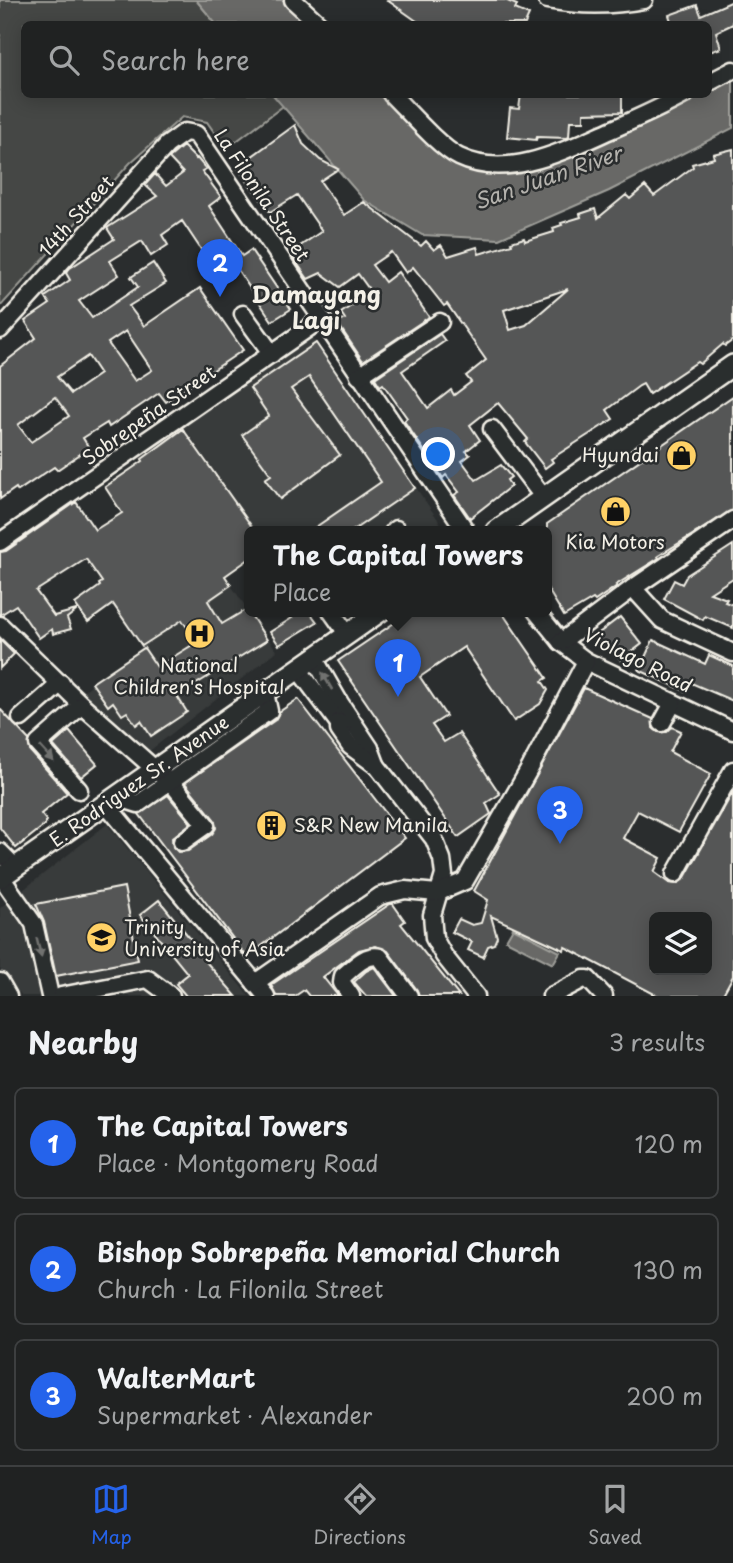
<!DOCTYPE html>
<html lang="en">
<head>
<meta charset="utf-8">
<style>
	body { margin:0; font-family:"Playpen Sans",sans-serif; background:#282a2a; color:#f1f3f6 }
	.controls { position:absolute; right:21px; bottom:21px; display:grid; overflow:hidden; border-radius:10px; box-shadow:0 4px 18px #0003 }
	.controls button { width:63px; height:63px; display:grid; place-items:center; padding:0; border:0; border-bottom:2px solid #3d3f40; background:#202222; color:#f1f3f6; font:35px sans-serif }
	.you { position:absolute; left:439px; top:455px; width:24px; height:24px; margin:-18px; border:5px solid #fff; border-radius:50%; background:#1a73e8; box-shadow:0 0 0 10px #1a73e833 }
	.badge { display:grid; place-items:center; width:46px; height:46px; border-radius:50%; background:#2563eb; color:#fff; font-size:23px; font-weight:700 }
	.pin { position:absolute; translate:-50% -58px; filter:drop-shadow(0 2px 4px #0008) }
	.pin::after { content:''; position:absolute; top:37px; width:24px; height:21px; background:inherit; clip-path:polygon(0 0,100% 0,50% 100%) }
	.popup { position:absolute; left:244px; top:526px; width:308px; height:91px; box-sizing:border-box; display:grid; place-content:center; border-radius:10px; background:#202222; filter:drop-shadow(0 2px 5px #0005); font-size:23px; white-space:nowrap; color:#a2a4a5 }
	.popup b { font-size:26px; color:#f1f3f6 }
	.popup::after { content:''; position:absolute; left:50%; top:100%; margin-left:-14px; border:14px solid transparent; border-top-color:#202222 }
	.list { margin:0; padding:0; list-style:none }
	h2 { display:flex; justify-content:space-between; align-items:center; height:91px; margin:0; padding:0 28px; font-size:30px }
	h2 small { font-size:23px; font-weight:400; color:#a2a4a5 }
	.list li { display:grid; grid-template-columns:46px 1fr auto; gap:21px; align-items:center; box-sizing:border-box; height:112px; margin:0 14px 14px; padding:0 14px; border:2px solid #3d3f40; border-radius:10px }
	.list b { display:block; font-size:26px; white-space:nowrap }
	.list p { margin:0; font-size:23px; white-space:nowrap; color:#a2a4a5 }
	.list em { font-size:23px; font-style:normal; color:#a2a4a5 }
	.icon { flex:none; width:38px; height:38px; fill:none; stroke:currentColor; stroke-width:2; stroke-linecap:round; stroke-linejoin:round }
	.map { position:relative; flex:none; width:733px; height:996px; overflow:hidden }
	.search { position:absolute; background:#202222; box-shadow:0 4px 18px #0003; left:21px; right:21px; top:21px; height:77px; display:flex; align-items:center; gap:18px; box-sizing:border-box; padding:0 24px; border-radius:10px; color:#a2a4a5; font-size:26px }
	.sheet { height:469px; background:#202222 }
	nav { display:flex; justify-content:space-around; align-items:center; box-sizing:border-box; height:98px; border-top:2px solid #3d3f40; background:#202222; font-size:19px; color:#a2a4a5 }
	nav a { display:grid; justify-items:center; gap:4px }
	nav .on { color:#2563eb }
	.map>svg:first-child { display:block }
</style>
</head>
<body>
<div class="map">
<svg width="733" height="996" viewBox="0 0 733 996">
	<rect width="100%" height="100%" fill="#2a2d2e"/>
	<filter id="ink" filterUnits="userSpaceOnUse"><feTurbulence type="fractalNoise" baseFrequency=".0143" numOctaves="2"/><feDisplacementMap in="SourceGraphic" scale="14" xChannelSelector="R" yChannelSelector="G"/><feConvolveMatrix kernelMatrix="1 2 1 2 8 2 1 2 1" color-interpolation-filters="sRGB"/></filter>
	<g filter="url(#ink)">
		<g fill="#373a3a">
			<polygon points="309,333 446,531 256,531 183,426"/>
			<polygon points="188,524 277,651 147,753 79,694 144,648 99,584"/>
			<polygon points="107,824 249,996 22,996 0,969 0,908"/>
		</g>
		<polygon fill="#444645" stroke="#9c9c96" stroke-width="2" points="0,0 196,0 216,24 24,24 24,94 273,94 283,106 226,149 207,122 182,117 130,163 0,307"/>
		<g fill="#676866" stroke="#9f9f9a" stroke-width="2">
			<polygon points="196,0 285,0 310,24 216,24"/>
			<polygon points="733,77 733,128 609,191 499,239 422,235 364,200 273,95 381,95 443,155 504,171 673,107 698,95 708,94 709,89"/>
			<polygon points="513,928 560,952 553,964 506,940"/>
		</g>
		<g fill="#555756" stroke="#f4f1e8" stroke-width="2" fill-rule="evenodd">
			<polygon points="387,0 505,0 517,5 515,9 529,15 525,24 421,24"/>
			<polygon points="733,1 733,24 716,32 721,48 709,52 709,24 672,24 669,15 697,5 701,15"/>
			<polygon points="521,94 622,94 622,112 584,113 584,121 570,121 569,137 567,138 537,137 536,140 507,137 510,108 519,109"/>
			<path d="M 295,125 L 303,144 L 320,160 L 338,169 L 320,181 L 344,215 L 364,202 L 421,246 L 426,241 L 434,250 L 441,245 L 448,256 L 477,247 L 479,254 L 512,244 L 511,242 L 524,238 L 525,241 L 554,232 L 553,228 L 562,225 L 561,223 L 581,217 L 580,214 L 595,209 L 598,218 L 626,195 L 630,199 L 645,186 L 654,196 L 693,167 L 692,164 L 714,158 L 713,154 L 733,149 L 733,340 L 725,346 L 723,344 L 700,364 L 697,362 L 649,394 L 643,384 L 639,386 L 607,410 L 613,419 L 551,459 L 553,462 L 545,468 L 525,442 L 528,439 L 498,403 L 470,425 L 480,440 L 466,451 L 470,455 L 462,461 L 476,480 L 501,465 L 511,477 L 507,480 L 511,486 L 470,518 L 454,495 L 459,492 L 446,475 L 443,478 L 404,421 L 407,418 L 383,384 L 380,386 L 375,378 L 440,334 L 445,341 L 402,371 L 428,408 L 451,390 L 454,395 L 471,382 L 466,376 L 486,360 L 447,304 L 444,306 L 413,267 L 406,273 L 391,252 L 372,265 L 385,282 L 398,272 L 429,317 L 363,361 L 338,324 L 345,319 L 341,313 L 371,292 L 358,274 L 340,287 L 321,273 L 308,279 L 290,253 L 322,231 L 297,195 L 270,212 L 237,167 ZM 568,289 L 526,325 L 510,330 L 504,310 Z"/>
			<path d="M 183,146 L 196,159 L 197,158 L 206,169 L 202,171 L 221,197 L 209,206 L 242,256 L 251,250 L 291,309 L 272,321 L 225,251 L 220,255 L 213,244 L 202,251 L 182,221 L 162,235 L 168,245 L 151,256 L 142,241 L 110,261 L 119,275 L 79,301 L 92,318 L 138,287 L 131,277 L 153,263 L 166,283 L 129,306 L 144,326 L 200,288 L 243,350 L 166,402 L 159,393 L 109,427 L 107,423 L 83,438 L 89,448 L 57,470 L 54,467 L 18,491 L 16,488 L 0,499 L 0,366 L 36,338 L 25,321 L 50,304 L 45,297 L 70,280 L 66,273 L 70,268 L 114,239 L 107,228 L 157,196 L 145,185 L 155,174 L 166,186 L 183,173 L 169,158 ZM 126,331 L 152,370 L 135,381 L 108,343 ZM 88,356 L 100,374 L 71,394 L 57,377 ZM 55,397 L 69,416 L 31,442 L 18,425 Z"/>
			<polygon points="316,343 415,488 352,531 310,531 381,482 309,377 291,389 340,455 280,499 265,479 271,475 242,435 269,416 250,388"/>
			<polygon points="733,396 733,510 658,556 659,558 616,585 617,586 595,601 593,599 564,616 547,588 547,524"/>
			<polygon points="183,429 255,531 249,531 249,559 225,576 231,585 208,601 222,624 247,609 267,640 177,696 187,712 151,736 141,721 136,725 127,712 122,715 113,702 108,706 92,683 144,648 157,667 197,642 182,620 142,646 113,604 88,622 75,604 100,586 99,584 102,582 86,559 36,591 54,616 76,610 76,611 67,618 71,629 53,634 52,629 39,638 16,605 0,615 0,552 6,551 76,502 95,530 122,513 105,487 143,461 142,459"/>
			<polygon points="733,545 733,578 710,593 727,599 725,602 733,605 733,628 705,616 703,620 664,599 674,580 682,584 687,575"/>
			<polygon points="287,611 309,611 317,622 279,645 270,632 292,618"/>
			<polygon points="412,611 501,611 547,678 542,681 548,690 540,704 514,721 464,647 420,677 446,716 432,725 444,742 459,733 500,794 486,803 491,814 458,837 338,661"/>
			<polygon points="620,617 642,644 621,660 613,650 609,653 595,636"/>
			<polygon points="0,640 14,654 0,668"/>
			<polygon points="653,640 705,664 709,655 733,666 733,701 689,682 685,691 639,670"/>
			<path d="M 584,688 L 653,719 L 653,728 L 658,732 L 667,732 L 672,727 L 681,731 L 670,752 L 711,774 L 679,832 L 638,811 L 623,838 L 661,858 L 654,872 L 669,883 L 676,884 L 684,879 L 733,792 L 733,976 L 722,996 L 658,996 L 565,947 L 564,950 L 491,916 L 497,937 L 494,944 L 488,946 L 483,957 L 468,950 L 472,942 L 452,932 L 459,919 L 472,925 L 481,923 L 488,900 L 474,891 ZM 654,917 L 707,917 L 707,970 L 654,970 Z"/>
			<polygon points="298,699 405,838 247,957 139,814 168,795 191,823 172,838 173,847 178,852 188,851 212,834 216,828 214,819 185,783 275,720 279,712"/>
			<polygon points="0,709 29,740 30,751 67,793 41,814 46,820 45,825 16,848 0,828"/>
			<polygon points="69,731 97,764 81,777 53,745"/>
			<polygon points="124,887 138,960 56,976 44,922 36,904"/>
			<polygon points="159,900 202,953 200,955 236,996 186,996 176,984 188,974 140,915"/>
			<polygon points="390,904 393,904 405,921 401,924 459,996 419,996 417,990 388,951 376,946 359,950 323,977 338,996 309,996 304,990 295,996 276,996 271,985"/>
			<polygon points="374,967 396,996 366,996 354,982 366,971"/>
		</g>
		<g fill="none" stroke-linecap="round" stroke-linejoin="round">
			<defs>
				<g id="minor">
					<polyline points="293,0 319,24"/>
					<path d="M 547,0 C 579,6 612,6 644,0"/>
					<polyline points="708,83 733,70"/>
					<path d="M 391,94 C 409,112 438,146 459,157 C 509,181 567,149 613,129 C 638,118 663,107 686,94"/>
					<polyline points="243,314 272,354"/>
					<polyline points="0,330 167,145 185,132 196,134 466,531"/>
					<polyline points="359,376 440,322"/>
					<polyline points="492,429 544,498"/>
					<polyline points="394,531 396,529"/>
					<polyline points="0,542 320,320"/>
					<polyline points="633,588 662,620 733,653"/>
					<polyline points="331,611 348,635"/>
					<polyline points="536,611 561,642 586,661 733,731"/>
					<polyline points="0,625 82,705 174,786 206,825 182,842"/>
					<polyline points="561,642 633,588 733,520"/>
					<polyline points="314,658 340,703 370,748 376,764"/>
					<polyline points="298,669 343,729"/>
					<polyline points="21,718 61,683"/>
					<polyline points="339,722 339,730 350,746 377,766 434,839 442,859 444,875 432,915 434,938 444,956 476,996"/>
					<polyline points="662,723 673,703"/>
					<polyline points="79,790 38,744 82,705"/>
					<polyline points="116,797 138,804 269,711 265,693"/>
					<polyline points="106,804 266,996"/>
					<polyline points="0,852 15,867"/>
					<polyline points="675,874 733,770"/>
					<polyline points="1,877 34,924 50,996"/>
					<polyline points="0,982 8,996"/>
					<polyline points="255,983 380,896 405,890 437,893 465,881 530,768 586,661"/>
					<polyline points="61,996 148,979 171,996"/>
					<path d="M 351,996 L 342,983 L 343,976 C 353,968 366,953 380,957 L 409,996"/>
					<polyline points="551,996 584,979 588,979 604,996"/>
				</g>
				<g id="major">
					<polyline points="496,531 733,365"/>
					<polyline points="0,878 381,611"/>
				</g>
			</defs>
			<use href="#minor" stroke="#f4f1e8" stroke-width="21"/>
			<use href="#major" stroke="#f4f1e8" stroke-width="24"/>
			<use href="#minor" stroke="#2a2d2e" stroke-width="16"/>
			<use href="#major" stroke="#2a2d2e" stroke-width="19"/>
		</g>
		<defs><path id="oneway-solid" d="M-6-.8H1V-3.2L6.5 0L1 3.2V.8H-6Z" transform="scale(1.75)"/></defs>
		<g fill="#71726f">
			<use href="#oneway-solid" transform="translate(327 681) rotate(-120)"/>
			<use href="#oneway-solid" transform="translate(47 754) rotate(48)"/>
			<use href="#oneway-solid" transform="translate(39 948) rotate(77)"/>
		</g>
	</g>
	<defs>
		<symbol id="shop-disc" viewBox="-11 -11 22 22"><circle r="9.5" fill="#ffd166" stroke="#2a2d2e"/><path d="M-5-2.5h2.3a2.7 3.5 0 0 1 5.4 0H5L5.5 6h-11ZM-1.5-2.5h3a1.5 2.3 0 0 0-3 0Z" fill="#111"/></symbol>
		<symbol id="hospital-disc" viewBox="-11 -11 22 22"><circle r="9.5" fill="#ffd166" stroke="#2a2d2e"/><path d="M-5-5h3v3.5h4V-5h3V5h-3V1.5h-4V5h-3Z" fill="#111"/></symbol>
		<symbol id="building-disc" viewBox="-11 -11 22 22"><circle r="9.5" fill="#ffd166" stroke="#2a2d2e"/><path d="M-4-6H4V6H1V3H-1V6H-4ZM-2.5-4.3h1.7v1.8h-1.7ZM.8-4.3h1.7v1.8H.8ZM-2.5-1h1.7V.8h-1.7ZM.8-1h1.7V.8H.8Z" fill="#111"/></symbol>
		<symbol id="university-disc" viewBox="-11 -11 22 22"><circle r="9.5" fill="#ffd166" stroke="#2a2d2e"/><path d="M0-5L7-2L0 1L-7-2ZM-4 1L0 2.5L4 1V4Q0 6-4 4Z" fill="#111"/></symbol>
	</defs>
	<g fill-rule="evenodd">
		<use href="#shop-disc" x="664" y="438" width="35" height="35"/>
		<use href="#shop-disc" x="598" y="494" width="35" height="35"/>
		<use href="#hospital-disc" x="182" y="616" width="35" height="35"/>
		<use href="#building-disc" x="254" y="808" width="35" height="35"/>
		<use href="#university-disc" x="84" y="920" width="35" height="35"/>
	</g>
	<g text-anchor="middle" stroke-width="5" stroke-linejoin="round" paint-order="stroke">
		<g font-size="19" fill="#f4f1e8" stroke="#2a2d2e">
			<text transform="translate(262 195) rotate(56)" y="7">La Filonila Street</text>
			<text transform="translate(76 216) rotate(-48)" y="7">14th Street</text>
			<text transform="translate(149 415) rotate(-35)" y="7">Sobrepeña Street</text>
			<text transform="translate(638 660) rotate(27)" y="7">Violago Road</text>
			<text transform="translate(139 781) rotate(-35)" y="7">E. Rodriguez Sr. Avenue</text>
		</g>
		<g font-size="19" fill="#f4f1e8" stroke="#2a2d2e">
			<text x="659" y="462" text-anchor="end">Hyundai</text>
			<text x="615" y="549">Kia Motors</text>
			<text x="199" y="672">National<tspan x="199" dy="22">Children's Hospital</tspan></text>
			<text x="294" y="832" text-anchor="start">S&amp;R New Manila</text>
			<text x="124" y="934" text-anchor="start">Trinity<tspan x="124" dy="22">University of Asia</tspan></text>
		</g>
		<g font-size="21" font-style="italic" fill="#b5b3ae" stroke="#2a2d2e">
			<text transform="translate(548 178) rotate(-19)" y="7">San Juan River</text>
		</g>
		<g font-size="23" font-weight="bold" fill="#f4f1e8" stroke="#2a2d2e">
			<text x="316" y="303">Damayang<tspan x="316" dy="26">Lagi</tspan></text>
		</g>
	</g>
</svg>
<div class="controls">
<button><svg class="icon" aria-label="layers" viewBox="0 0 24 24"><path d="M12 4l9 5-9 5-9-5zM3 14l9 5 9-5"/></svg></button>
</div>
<div class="you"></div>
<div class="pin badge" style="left:398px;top:697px">1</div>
<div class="popup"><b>The Capital Towers</b>Place</div>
<div class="pin badge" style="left:220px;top:297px">2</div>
<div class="pin badge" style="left:560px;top:844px">3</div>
<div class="search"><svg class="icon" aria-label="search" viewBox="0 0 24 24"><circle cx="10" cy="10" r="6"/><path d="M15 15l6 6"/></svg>Search here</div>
</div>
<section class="sheet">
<h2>Nearby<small>3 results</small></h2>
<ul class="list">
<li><span class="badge">1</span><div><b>The Capital Towers</b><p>Place · Montgomery Road</p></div><em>120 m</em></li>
<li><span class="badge">2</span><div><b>Bishop Sobrepeña Memorial Church</b><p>Church · La Filonila Street</p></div><em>130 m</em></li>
<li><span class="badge">3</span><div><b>WalterMart</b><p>Supermarket · Alexander</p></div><em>200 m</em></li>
</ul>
</section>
<nav>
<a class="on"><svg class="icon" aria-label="map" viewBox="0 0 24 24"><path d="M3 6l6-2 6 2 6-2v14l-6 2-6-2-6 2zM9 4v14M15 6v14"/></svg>Map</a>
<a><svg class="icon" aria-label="directions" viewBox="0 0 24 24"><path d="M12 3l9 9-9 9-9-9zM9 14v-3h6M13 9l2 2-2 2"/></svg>Directions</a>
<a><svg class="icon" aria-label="saved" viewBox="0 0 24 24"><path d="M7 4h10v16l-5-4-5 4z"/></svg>Saved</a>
</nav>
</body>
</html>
